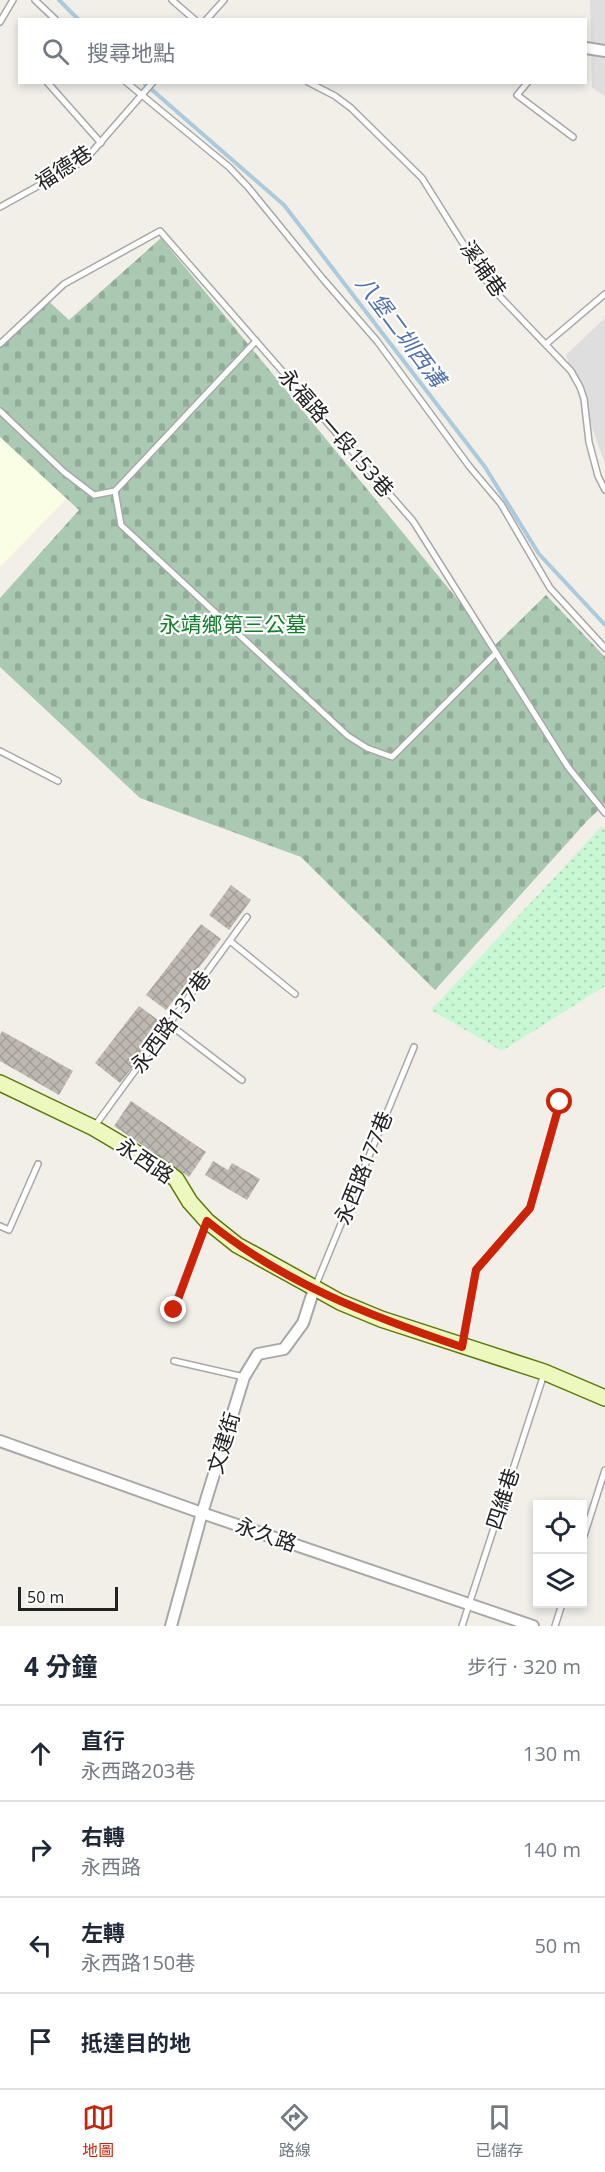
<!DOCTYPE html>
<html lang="zh-TW">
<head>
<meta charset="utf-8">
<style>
	body { margin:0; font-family:"Open Sans","Noto Sans TC",sans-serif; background:#f6f6f7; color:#1f2937 }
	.controls { position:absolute; right:18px; bottom:18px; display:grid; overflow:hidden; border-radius:0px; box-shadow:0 3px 9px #0003 }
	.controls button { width:54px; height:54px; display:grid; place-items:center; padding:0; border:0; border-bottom:2px solid #e0e1e3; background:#fff; color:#1f2937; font:30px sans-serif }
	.scale { position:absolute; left:18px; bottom:15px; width:100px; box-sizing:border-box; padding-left:6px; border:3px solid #212121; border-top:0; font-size:16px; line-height:21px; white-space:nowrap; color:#212121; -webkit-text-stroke:4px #fff; paint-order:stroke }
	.stop { position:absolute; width:18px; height:18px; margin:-14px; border:4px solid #cc2307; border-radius:50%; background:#fff }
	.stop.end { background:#cc2307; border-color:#fff; box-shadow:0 2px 6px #0008 }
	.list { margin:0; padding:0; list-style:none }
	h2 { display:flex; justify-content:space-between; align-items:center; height:78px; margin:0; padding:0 24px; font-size:26px }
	h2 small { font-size:20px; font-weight:400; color:#747a83 }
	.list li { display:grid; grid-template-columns:39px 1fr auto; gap:18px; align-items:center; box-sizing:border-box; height:96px; padding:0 24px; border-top:2px solid #e0e1e3 }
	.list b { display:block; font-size:22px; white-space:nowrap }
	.list p { margin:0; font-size:20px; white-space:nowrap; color:#747a83 }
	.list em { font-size:20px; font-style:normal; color:#747a83 }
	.icon { flex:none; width:33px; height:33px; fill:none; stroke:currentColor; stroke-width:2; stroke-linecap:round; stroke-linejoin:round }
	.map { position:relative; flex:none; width:605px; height:1626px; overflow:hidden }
	.search { position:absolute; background:#fff; box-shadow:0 3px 9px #0003; left:18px; right:18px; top:18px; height:66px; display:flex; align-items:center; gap:15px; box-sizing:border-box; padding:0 21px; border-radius:0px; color:#747a83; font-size:22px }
	.sheet { height:462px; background:#fff }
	nav { display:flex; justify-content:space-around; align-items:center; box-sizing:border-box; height:84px; border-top:2px solid #e0e1e3; background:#fff; font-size:16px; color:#747a83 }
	nav a { display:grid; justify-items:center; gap:3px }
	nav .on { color:#cc2307 }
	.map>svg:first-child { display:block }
</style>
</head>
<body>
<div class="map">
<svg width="605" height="1626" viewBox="0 0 605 1626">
	<defs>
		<pattern id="cemetery-stones" width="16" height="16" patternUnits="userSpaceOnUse" patternTransform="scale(1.5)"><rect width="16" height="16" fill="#aac9b3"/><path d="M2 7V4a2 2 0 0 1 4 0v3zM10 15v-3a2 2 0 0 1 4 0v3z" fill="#92ac9a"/></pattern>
		<pattern id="park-dots" width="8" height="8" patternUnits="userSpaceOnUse" patternTransform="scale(1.5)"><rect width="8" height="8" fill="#c8f8d3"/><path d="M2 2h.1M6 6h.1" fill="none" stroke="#acd4b5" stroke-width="1.8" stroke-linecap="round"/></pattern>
		<pattern id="building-cross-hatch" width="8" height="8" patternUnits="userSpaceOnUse" patternTransform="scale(1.5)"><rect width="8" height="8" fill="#beb8b1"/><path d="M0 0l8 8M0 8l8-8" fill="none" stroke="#a39e98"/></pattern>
	</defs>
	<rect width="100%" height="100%" fill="#f1efe8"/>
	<g fill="#dfdede">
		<polygon points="590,0 605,0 605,96 592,88"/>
		<polygon points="605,318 605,464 566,355"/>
	</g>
	<polygon fill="#fafee4" points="0,436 68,497 0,567"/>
	<polygon fill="url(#cemetery-stones)" points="161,238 495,645 546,595 605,657 605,804 587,821 435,990 301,857 140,798 0,667 0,598 79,510 0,437 0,346 44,297 69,320"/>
	<polygon fill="url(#park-dots)" points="602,826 605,829 605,986 502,1051 431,1010"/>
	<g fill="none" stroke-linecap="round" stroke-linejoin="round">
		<g stroke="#aacadd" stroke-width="4">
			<polyline points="59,0 79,20"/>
			<polyline points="143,82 284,205 485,467 539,554 605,625"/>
		</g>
	</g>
	<g fill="url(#building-cross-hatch)">
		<polygon points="231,885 251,900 229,930 209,915"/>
		<polygon points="201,924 221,939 166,1010 146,995"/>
		<polygon points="139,1006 165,1025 120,1083 95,1063"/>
		<polygon points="2,1031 73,1071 59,1095 0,1061 0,1035"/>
		<polygon points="131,1101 206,1152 189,1177 114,1126"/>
		<polygon points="213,1161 228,1170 232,1163 260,1179 247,1200 205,1175"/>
	</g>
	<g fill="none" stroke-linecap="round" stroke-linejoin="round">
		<defs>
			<g id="lane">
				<polyline points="35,0 56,20"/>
				<polyline points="172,0 195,20"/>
				<polyline points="206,20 224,0"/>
				<polyline points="0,22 13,0"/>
				<polyline points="47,82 101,143"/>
				<polyline points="126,82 229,167 248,187 323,279 377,341 469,466 501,504 550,588 605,648"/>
				<polyline points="308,82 335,96 351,108 422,178 489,285 571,371 580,387 584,399 589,442 598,476 605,490"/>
				<polyline points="528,82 517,95 573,137"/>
				<polyline points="0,207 85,160 153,82"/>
				<polyline points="0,344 64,284 160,231 413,521 568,767 605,813"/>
				<polyline points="546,344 605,294"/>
				<polyline points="0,411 64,472 94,495 115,491 256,341"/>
				<polyline points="115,491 121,525 348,736 367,748 392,757 496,653"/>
				<polyline points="0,751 58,781"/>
				<polyline points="230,941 295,994"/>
				<polyline points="169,1024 242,1080"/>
				<polyline points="94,1127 247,917"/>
				<polyline points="0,1226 9,1230 38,1164"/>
				<polyline points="315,1287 414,1047"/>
				<polyline points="173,1310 207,1222"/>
				<polyline points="462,1345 476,1270 530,1208 560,1103"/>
				<polyline points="174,1361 244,1377"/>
				<polyline points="582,1542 605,1470"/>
				<polyline points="462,1626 544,1374"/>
				<polyline points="555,1626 562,1604"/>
			</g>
			<g id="street">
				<polyline points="586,48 605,51"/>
				<polyline points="0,1441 202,1513 533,1626"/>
				<polyline points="171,1626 202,1513 244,1377 258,1354 284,1349 303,1323 314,1289"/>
			</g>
			<polyline id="secondary" points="0,1083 94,1128 160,1167 176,1179 190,1202 207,1221 237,1245 340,1302 381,1319 544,1372 605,1398"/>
		</defs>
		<use href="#lane" stroke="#a8a8a8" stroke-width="8"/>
		<use href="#street" stroke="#a8a8a8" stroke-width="14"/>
		<use href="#secondary" stroke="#5c7809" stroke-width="18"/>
		<use href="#lane" stroke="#fff" stroke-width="5"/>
		<use href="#street" stroke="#fff" stroke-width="10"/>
		<use href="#secondary" stroke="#edf8bf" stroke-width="15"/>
	</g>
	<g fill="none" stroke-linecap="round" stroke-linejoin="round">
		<path stroke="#cc2307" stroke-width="8" d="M 174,1310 L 207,1221 C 283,1283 370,1316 462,1347 L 476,1270 L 530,1208 L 560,1102"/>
	</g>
	<g text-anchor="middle" stroke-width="4.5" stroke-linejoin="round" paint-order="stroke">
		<g font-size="21" fill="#212121" stroke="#fff">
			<text transform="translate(64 168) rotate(-33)" y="7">福德巷</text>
			<text transform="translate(483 269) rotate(55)" y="7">溪埔巷</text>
			<text transform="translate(336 433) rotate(49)" y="7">永福路一段153巷</text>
			<text transform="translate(171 1022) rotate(-54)" y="7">永西路137巷</text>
			<text transform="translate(145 1161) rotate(34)" y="7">永西路</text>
			<text transform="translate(364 1168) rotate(-68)" y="7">永西路177巷</text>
			<text transform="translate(224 1443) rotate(-73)" y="7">文建街</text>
			<text transform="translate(503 1499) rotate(-72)" y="7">四維巷</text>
			<text transform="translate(266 1535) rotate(19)" y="7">永久路</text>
		</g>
		<g font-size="21" fill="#107f29" stroke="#fff">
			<text x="233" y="632">永靖鄉第三公墓</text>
		</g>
		<g font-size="22" font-style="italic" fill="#4f71af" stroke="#fff">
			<text transform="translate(401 331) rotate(53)" y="8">八堡二圳西溝</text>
		</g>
	</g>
</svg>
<div class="controls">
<button><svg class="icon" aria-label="locate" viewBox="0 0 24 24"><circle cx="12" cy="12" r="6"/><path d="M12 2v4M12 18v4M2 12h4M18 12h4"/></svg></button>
<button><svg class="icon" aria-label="layers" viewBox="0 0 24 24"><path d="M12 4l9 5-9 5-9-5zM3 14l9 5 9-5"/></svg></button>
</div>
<div class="scale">50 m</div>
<div class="stop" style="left:560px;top:1102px"></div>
<div class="stop end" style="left:174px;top:1310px"></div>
<div class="search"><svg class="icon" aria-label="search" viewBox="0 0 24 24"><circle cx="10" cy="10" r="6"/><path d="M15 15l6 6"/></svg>搜尋地點</div>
</div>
<section class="sheet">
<h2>4 分鐘<small>步行 · 320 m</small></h2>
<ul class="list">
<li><svg class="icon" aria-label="ahead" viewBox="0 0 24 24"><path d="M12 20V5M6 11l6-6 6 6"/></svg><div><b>直行</b><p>永西路203巷</p></div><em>130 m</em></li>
<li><svg class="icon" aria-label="right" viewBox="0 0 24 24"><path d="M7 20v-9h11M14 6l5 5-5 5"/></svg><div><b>右轉</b><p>永西路</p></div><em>140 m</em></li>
<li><svg class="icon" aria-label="left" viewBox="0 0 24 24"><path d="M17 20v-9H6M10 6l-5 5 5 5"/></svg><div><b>左轉</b><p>永西路150巷</p></div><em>50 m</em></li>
<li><svg class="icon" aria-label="arrive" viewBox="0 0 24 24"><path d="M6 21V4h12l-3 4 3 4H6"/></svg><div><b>抵達目的地</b></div></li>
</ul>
</section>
<nav>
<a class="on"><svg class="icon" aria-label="map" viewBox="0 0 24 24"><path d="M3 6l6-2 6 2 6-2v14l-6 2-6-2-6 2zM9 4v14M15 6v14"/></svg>地圖</a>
<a><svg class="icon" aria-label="directions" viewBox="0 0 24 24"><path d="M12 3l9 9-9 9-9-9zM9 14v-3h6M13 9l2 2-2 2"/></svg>路線</a>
<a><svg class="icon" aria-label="saved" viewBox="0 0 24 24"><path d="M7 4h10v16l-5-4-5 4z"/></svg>已儲存</a>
</nav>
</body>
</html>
